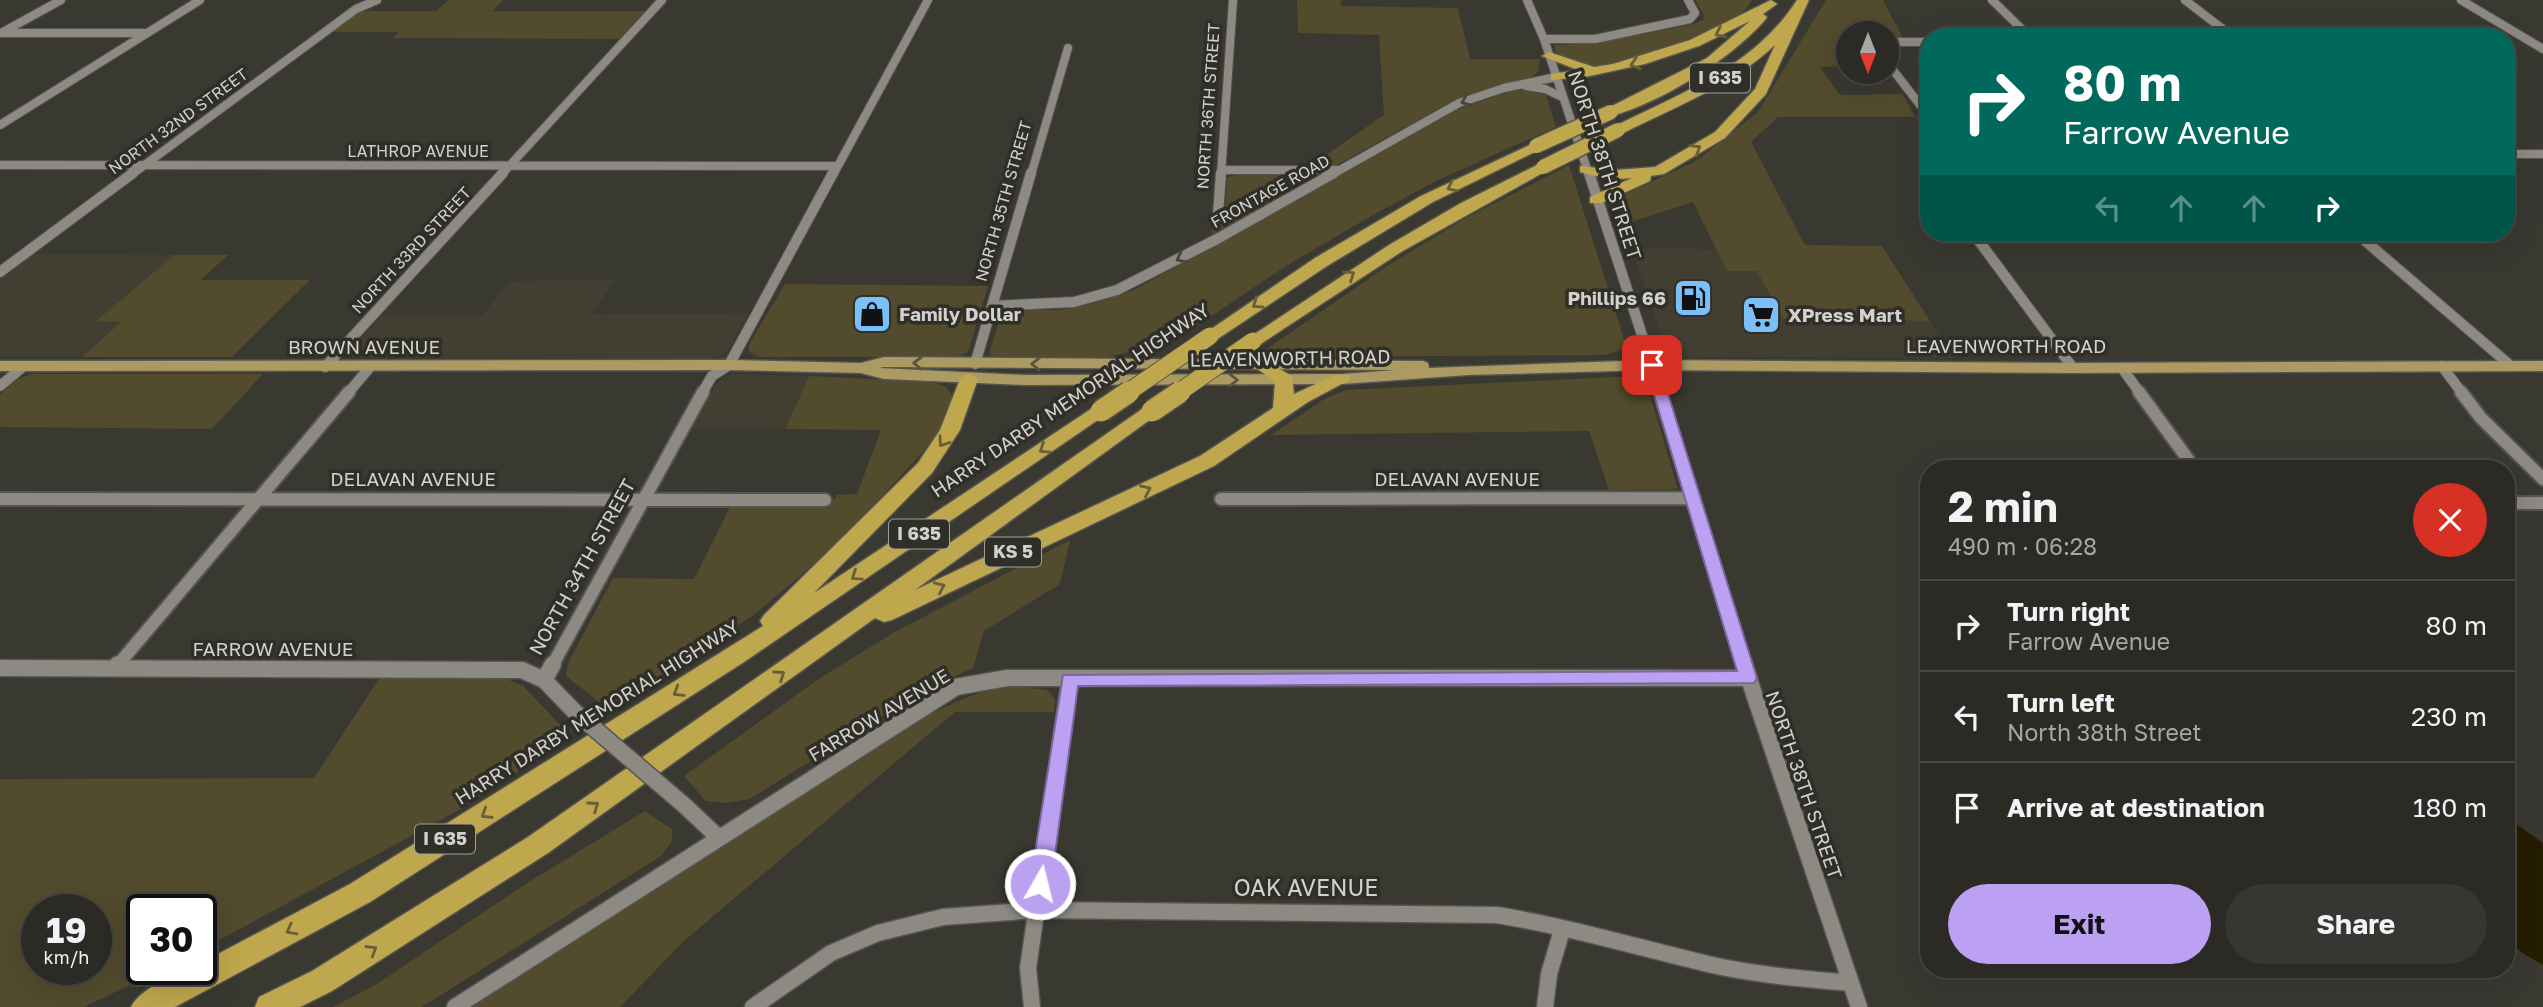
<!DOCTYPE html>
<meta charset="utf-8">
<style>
body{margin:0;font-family:"Golos Text",sans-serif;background:#373632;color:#f1f3f6;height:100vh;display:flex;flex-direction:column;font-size:26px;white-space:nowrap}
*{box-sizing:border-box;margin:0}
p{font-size:23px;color:#a6a7a7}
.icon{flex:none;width:38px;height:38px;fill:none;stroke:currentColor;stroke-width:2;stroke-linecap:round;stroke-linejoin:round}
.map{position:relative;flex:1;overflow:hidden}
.panel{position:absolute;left:1920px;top:460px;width:595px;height:518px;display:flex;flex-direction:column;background:#2b2a25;border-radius:28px;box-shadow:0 7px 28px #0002,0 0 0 2px #474642}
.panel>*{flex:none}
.hud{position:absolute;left:1920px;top:28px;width:595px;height:214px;border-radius:28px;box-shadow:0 7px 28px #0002,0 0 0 2px #474642;background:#00695c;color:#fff;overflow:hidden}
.needle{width:46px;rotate:180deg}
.controls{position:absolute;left:1836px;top:21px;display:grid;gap:14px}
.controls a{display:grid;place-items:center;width:63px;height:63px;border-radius:50%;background:#2b2a25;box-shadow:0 7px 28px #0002,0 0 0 2px #474642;font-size:35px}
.speed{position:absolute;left:21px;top:894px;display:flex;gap:14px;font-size:35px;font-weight:700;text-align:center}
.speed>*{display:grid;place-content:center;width:91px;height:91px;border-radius:50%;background:#2b2a25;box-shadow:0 7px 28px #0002,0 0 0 2px #474642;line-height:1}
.speed small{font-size:18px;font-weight:400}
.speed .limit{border:4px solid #111;border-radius:10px;background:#fff;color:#111}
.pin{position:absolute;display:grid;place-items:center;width:60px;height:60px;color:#fff;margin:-30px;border-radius:14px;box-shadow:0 4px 10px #0006}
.me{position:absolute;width:77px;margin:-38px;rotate:8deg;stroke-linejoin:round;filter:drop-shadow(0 0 5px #0008)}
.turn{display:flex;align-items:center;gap:24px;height:147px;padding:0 28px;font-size:32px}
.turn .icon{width:91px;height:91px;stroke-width:2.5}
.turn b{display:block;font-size:49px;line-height:60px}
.lanes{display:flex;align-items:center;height:66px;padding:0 28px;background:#0003;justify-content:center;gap:35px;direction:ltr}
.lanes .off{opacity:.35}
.round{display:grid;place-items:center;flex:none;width:74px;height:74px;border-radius:37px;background:#373632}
.head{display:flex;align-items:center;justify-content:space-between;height:119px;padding:0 28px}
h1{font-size:42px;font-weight:700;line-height:52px}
.primary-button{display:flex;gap:14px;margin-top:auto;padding:14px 28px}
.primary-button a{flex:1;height:80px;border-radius:42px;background:#bca0f2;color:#111;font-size:28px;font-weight:700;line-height:80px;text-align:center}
.primary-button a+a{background:#373632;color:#f1f3f6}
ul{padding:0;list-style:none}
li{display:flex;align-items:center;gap:21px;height:91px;padding:0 28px;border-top:2px solid #474642}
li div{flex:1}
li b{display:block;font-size:26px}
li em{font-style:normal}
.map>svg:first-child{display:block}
.built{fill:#423f32}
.green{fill:#524b2d;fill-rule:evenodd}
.water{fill:#251d00}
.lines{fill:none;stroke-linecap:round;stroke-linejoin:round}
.minor-far3-casing{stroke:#56544f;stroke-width:10}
.minor-far2-casing{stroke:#56544f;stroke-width:12}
.minor-far1-casing{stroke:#56544f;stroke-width:16}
.minor-casing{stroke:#56544f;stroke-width:19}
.major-casing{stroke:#56544f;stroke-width:3}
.highway-casing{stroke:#56544f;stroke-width:3}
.minor-far3{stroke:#8c8a82;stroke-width:8}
.minor-far2{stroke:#8c8a82;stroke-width:10}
.minor-far1{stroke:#8c8a82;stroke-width:12}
.minor{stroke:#8c8a82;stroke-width:16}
.major{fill:#ab9b62;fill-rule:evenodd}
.highway{fill:#bfa74d;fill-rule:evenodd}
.minor-bridge-casing{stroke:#56544f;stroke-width:19;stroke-linecap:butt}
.highway-bridge-far2-casing{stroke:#56544f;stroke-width:17;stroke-linecap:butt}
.highway-bridge-far1-casing{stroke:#56544f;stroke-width:19;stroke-linecap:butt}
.highway-bridge-casing{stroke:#56544f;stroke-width:24;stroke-linecap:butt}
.minor-bridge{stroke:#8c8a82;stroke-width:16}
.highway-bridge-far2{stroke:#bfa74d;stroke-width:14}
.highway-bridge-far1{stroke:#bfa74d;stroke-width:17}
.highway-bridge{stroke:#bfa74d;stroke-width:21}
.oneway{stroke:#695e36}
.oneway2{stroke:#46453e}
.oneway3{stroke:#5a543c}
.route{fill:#bca0f2;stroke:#7a689d;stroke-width:2}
.labels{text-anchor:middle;stroke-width:7;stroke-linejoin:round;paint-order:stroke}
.far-street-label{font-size:16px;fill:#d2d1cd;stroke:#2f2e27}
.shield{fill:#2f2e27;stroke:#a1a09b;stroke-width:2}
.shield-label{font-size:18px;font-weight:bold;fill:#d2d1cd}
.street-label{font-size:19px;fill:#d2d1cd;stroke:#2f2e27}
.poi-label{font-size:19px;font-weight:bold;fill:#d2d1cd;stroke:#2f2e27;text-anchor:start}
.near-street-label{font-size:23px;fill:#d2d1cd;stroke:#2f2e27}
</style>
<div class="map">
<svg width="2543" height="1007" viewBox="0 0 2543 1007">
<rect width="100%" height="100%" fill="#393831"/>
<path class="built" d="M1631,248L1717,249L1727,271H1757L1783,319L1930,321L1953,358L1682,357L1667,352Z
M33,254L174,255L97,320L122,321L82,357H0V278Z
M615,280L592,314L749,313L726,353L715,358H352L348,354L382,315H483L509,281Z
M737,374L809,376L785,429L692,428L715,385L726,376Z"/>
<path class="green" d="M449,0H503L492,11H645L619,39L392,38L399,32H332L361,11H436Z
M1297,0H1341V6L1458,8L1470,59H1540L1538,72L1528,80L1468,95L1447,104L1337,165L1310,166L1384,115L1379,35L1298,33Z
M1695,0H1752C1748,6 1744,12 1738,17C1712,36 1632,65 1600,66C1585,67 1566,60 1555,51V45L1597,43L1694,24L1703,20L1704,15Z
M1826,0H1883L1903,38H1887L1886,33H1848V66L1820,67L1840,95L1903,94L1915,117H1778L1751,142L1805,245L1882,246L1930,321L1783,319L1757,271H1727L1693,202L1622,225L1616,204L1621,196L1696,161L1758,112Z
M1517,89L1546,95L1556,127L1436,181L1366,219L1286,266L1174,341L1108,357L998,358L989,354L1001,315C1018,307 1041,311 1060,310C1085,307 1110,298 1134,290L1456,110Z
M1569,165L1626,345L1619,351L1604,355L1255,357L1390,264L1466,218Z
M1275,174L1293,180L1291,192L1212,235V218L1225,217L1227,178L1238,174Z
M174,255H228L201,280H310L232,357H82L121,322L96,321Z
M785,284L988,286L968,352L958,357H759L749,352V344Z
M33,374H263L212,429L0,427V394L18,379Z
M809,376L933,382L946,387L954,398L943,430L840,542L756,613L612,712L566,676L568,663L613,578L694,579L730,507L829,508L837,495L857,494L881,430L785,429Z
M1635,376L1646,381L1678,489L1609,490L1589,431L1271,435L1324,399L1346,390Z
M1070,540L1060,584L984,631L973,668L915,695L750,799L726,803L706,801L684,776L817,680L893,633Z
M380,677L507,679L523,686L571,736L459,810L201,950V910H142V970H162L84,1007H0V779L314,778ZM37,910H96V970H37Z
M1009,685L1047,690L1055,699L1054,712H955L685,940L620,1007H469L907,727C940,708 971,693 1009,685Z
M645,811L673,830L671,843L661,856L422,1007H333L377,984L524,885Z"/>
<path class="water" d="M2506,817L2543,843V965L2521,952L2506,938Z"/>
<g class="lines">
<g class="minor-far3-casing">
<path id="minor-far3" d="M1527,0L1544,39L1589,175
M1992,0L2030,37
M2185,0L2233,37
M2461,0L2543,49
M3,32L61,0
M0,33H147
M1544,39H1595L1690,19L1695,13L1688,0
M1886,42H1928
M1886,61L1924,110L1928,121
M1526,86L1545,89L1562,97
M0,125L200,0
M1928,144L1925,158L1928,172
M2506,154H2543
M0,165L836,166
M1222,170H1337
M131,175L356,9L377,0
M501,175L662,0
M833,175L928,0
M1031,175L1068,48
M1221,175L1233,0
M1331,175L1459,103L1504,88L1556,77"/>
</g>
<g class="minor-far2-casing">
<path id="minor-far2" d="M1589,173L1661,393
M1218,214L1221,173
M1973,233L2073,368
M2356,233L2511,366
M0,272L133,173
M993,306L1074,302L1117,290L1217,239L1334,173
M975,364L1031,173
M2442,366L2462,393
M325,367L503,173
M2122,368L2140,393
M0,386L24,366
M348,393L371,366
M702,393L712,376L729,365L833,173"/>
</g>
<g class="minor-far1-casing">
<path id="minor-far1" d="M1660,392L1744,666
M2139,392L2195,469
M2461,392L2481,418L2543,479
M0,499L825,500
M1221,499L1694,498
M2506,503H2543
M117,666L349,392
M552,666L703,392"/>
</g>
<g class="minor-casing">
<path id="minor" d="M1744,664L1859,1007
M116,667L118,664
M0,668L522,670L544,680L575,712
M544,680L553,664
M684,805L719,838
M455,1007L956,687L1007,678H1748
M753,1007L831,953L878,933L943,917L1037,910L1497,915C1570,927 1640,948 1712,965C1758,975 1804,979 1851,983
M1032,1007L1028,968L1070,680
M1545,1007L1549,974L1562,930"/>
</g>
<g class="major-casing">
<path id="major" d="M884,357L1423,361L1428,363L1429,368L1652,360L2073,363L2543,361V371L2073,373L1652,370L1468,375L1342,384L1025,385L884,379L861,373L729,370L0,371V361L729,360L861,363ZM884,367L1396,370L1342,374L1025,375L879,368Z"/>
</g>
<g class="highway-casing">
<path id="highway" d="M1771,0L1777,4L1763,14L1767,17L1765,20C1732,58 1661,103 1611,116L1606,115V109L1707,58L1750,21L1699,46L1645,64L1585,77L1551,80V74L1578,70L1542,56L1549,52L1594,67L1613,64L1690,40Z
M1797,0H1809L1766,94L1725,138L1664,174L1651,176L1650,181L1602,203H1590V197L1632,178C1614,180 1597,177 1580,172V166L1616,170L1655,167L1715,132L1755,89L1775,45C1733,85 1675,107 1623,133H1613V127C1681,93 1754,67 1797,0Z
M1536,142L1541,143V149L1433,202L1327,266L1216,340H1204L1201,336L1315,258L1421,196Z
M1543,162L1548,164V170L1401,252L1259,345L1253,346L1244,341L1389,245L1461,203Z
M1260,358L1292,376L1294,394L1335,375H1349L1351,379L1308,402L1214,466L892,620L884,622L875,618L548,853L332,991L300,1007H255L259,997L312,971L528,837L1145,407H1159L1162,411L915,590L1200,456L1273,408L1275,382L1251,364Z
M969,373L978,379L960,430L932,473L814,593L1094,407H1108L1111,411L744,662L370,902L175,1007H131C140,988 181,970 201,970V963L350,884L763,626L760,621L764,615L918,463L940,430L960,379Z"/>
</g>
<use href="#minor-far3" class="minor-far3"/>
<use href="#minor-far2" class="minor-far2"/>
<use href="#minor-far1" class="minor-far1"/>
<use href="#minor" class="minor"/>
<use href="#major" class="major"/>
<use href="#highway" class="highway"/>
<g class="minor-bridge-casing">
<path id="minor-bridge" d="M575,712L684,805"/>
</g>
<g class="highway-bridge-far2-casing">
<path id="highway-bridge-far2" d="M1536,146L1611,112
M1543,167L1618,130"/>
</g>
<g class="highway-bridge-far1-casing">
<path id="highway-bridge-far1" d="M1127,393L1210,336
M1178,393L1253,341"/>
</g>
<g class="highway-bridge-casing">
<path id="highway-bridge" d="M1101,411L1129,392
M1152,411L1180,392"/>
</g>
<use href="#minor-bridge" class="minor-bridge"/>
<use href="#highway-bridge-far2" class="highway-bridge-far2"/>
<use href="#highway-bridge-far1" class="highway-bridge-far1"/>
<use href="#highway-bridge" class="highway-bridge"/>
</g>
<defs><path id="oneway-chevron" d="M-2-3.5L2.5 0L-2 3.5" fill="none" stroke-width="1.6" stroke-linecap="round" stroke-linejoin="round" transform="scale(1.75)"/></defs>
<g class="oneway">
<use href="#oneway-chevron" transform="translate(1720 33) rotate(154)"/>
<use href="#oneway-chevron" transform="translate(1635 64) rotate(163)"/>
<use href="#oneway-chevron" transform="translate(1696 149) rotate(-31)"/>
<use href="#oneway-chevron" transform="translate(1452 187) rotate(154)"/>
<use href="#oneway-chevron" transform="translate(1350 275) rotate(-34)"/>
<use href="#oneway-chevron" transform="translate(1257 304) rotate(146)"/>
<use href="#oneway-chevron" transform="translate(943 442) rotate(124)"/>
<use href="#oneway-chevron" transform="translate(1044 449) rotate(146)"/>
<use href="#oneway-chevron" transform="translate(1146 490) rotate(-25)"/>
<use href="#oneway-chevron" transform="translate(856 576) rotate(146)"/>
<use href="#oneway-chevron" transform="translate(940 587) rotate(-25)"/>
<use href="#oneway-chevron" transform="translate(780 675) rotate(-35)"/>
<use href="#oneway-chevron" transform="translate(678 692) rotate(148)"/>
<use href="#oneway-chevron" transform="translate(594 806) rotate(-35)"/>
<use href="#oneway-chevron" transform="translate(486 814) rotate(148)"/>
<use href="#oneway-chevron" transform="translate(291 930) rotate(152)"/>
<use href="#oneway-chevron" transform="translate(372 950) rotate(-32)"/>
</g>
<g class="oneway2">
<use href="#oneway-chevron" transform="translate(1466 101) rotate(158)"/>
<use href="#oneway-chevron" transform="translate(1181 258) rotate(152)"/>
</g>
<g class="oneway3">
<use href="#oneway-chevron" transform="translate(918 363) rotate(-178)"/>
<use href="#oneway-chevron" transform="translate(1036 364) rotate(180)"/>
<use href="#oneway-chevron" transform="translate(1233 380)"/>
</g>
<path class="route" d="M1652,360L1659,365L1757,678L1754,683L1078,686L1051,884L1048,891L1040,893L1033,891L1030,884L1063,675L1737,671L1645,365Z"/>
<defs>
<g id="fuel-square" transform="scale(2.0125)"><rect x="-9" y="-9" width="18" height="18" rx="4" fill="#7abff8" stroke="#2f2e27"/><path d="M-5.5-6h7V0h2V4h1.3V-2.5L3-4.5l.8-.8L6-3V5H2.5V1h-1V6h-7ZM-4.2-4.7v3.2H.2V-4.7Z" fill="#111"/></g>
<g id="shop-square" transform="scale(2.0125)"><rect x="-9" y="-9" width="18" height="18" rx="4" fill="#7abff8" stroke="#2f2e27"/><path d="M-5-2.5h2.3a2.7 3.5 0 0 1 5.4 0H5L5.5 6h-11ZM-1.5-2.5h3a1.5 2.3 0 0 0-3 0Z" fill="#111"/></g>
<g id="supermarket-square" transform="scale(2.0125)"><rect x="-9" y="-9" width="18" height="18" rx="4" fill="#7abff8" stroke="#2f2e27"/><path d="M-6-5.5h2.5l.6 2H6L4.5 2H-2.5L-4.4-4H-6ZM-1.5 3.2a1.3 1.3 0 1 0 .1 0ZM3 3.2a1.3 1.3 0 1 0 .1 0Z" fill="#111"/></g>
</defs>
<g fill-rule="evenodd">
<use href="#fuel-square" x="1693" y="298"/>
<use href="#shop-square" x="872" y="314"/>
<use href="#supermarket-square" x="1761" y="315"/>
</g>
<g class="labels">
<g class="far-street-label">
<text transform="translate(1208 106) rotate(-86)" y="6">NORTH 36TH STREET</text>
<text transform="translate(178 121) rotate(-36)" y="6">NORTH 32ND STREET</text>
<text x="418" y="157">LATHROP AVENUE</text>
<text transform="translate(1270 191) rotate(-29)" y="6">FRONTAGE ROAD</text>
<text transform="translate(1003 201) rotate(-74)" y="6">NORTH 35TH STREET</text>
<text transform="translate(411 250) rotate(-47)" y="6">NORTH 33RD STREET</text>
</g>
<g class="shield">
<rect x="1690" y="63.5" width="60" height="29" rx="5"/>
<rect x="889" y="519.5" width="60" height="29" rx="5"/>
<rect x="985" y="537.5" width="56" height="29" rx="5"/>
<rect x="415" y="824.5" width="60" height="29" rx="5"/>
</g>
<g class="shield-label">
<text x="1720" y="84">I 635</text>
<text x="919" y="540">I 635</text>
<text x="1013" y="558">KS 5</text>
<text x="445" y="845">I 635</text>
</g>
<g class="street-label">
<text transform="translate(1605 165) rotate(72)" y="7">NORTH 38TH STREET</text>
<text x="2006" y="353">LEAVENWORTH ROAD</text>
<text x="364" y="354">BROWN AVENUE</text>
<text transform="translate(1290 358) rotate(-1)" y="7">LEAVENWORTH ROAD</text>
<text transform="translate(1070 400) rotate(-34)" y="7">HARRY DARBY MEMORIAL HIGHWAY</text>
<text x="413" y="486">DELAVAN AVENUE</text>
<text x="1457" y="486">DELAVAN AVENUE</text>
<text transform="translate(582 567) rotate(-61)" y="7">NORTH 34TH STREET</text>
<text x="273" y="656">FARROW AVENUE</text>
<text transform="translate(597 712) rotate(-32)" y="7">HARRY DARBY MEMORIAL HIGHWAY</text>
<text transform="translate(879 715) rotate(-31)" y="7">FARROW AVENUE</text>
<text transform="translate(1804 785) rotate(71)" y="7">NORTH 38TH STREET</text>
</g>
<g class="poi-label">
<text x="1666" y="305" text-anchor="end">Phillips 66</text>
<text x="899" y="321">Family Dollar</text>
<text x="1788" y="322">XPress Mart</text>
</g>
<g class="near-street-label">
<text x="1306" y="896">OAK AVENUE</text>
</g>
</g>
</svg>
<div class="controls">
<a><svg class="needle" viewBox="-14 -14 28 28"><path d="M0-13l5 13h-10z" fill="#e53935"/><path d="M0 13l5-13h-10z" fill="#a6a7a7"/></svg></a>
</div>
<div class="speed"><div>19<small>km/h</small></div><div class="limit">30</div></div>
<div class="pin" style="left:1652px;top:365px;background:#d93025"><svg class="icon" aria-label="arrive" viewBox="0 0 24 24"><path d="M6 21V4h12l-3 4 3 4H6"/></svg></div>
<svg class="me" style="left:1040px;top:884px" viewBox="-20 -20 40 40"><circle r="17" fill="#bca0f2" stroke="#fff" stroke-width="3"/><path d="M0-11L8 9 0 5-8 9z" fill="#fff"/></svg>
<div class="hud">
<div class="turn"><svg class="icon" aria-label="right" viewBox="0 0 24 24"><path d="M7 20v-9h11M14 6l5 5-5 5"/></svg><div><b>80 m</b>Farrow Avenue</div></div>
<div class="lanes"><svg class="icon off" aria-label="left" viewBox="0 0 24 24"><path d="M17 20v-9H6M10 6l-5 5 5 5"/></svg><svg class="icon off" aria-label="ahead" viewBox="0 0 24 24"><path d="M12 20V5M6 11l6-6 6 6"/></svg><svg class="icon off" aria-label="ahead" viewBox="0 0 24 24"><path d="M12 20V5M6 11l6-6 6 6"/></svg><svg class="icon" aria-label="right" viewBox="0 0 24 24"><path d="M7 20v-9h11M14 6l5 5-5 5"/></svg></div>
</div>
<section class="panel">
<div class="head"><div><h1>2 min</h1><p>490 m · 06:28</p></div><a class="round" style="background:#d93025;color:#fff"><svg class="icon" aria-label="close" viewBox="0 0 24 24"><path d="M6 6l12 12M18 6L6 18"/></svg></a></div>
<ul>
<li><svg class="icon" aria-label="right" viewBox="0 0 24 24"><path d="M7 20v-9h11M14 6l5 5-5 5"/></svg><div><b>Turn right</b><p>Farrow Avenue</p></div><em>80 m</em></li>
<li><svg class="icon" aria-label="left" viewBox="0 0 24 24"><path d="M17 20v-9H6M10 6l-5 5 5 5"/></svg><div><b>Turn left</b><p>North 38th Street</p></div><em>230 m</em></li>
<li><svg class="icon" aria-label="arrive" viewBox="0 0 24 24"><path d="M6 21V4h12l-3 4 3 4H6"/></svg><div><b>Arrive at destination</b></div><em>180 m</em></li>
</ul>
<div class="primary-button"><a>Exit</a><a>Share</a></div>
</section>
</div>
